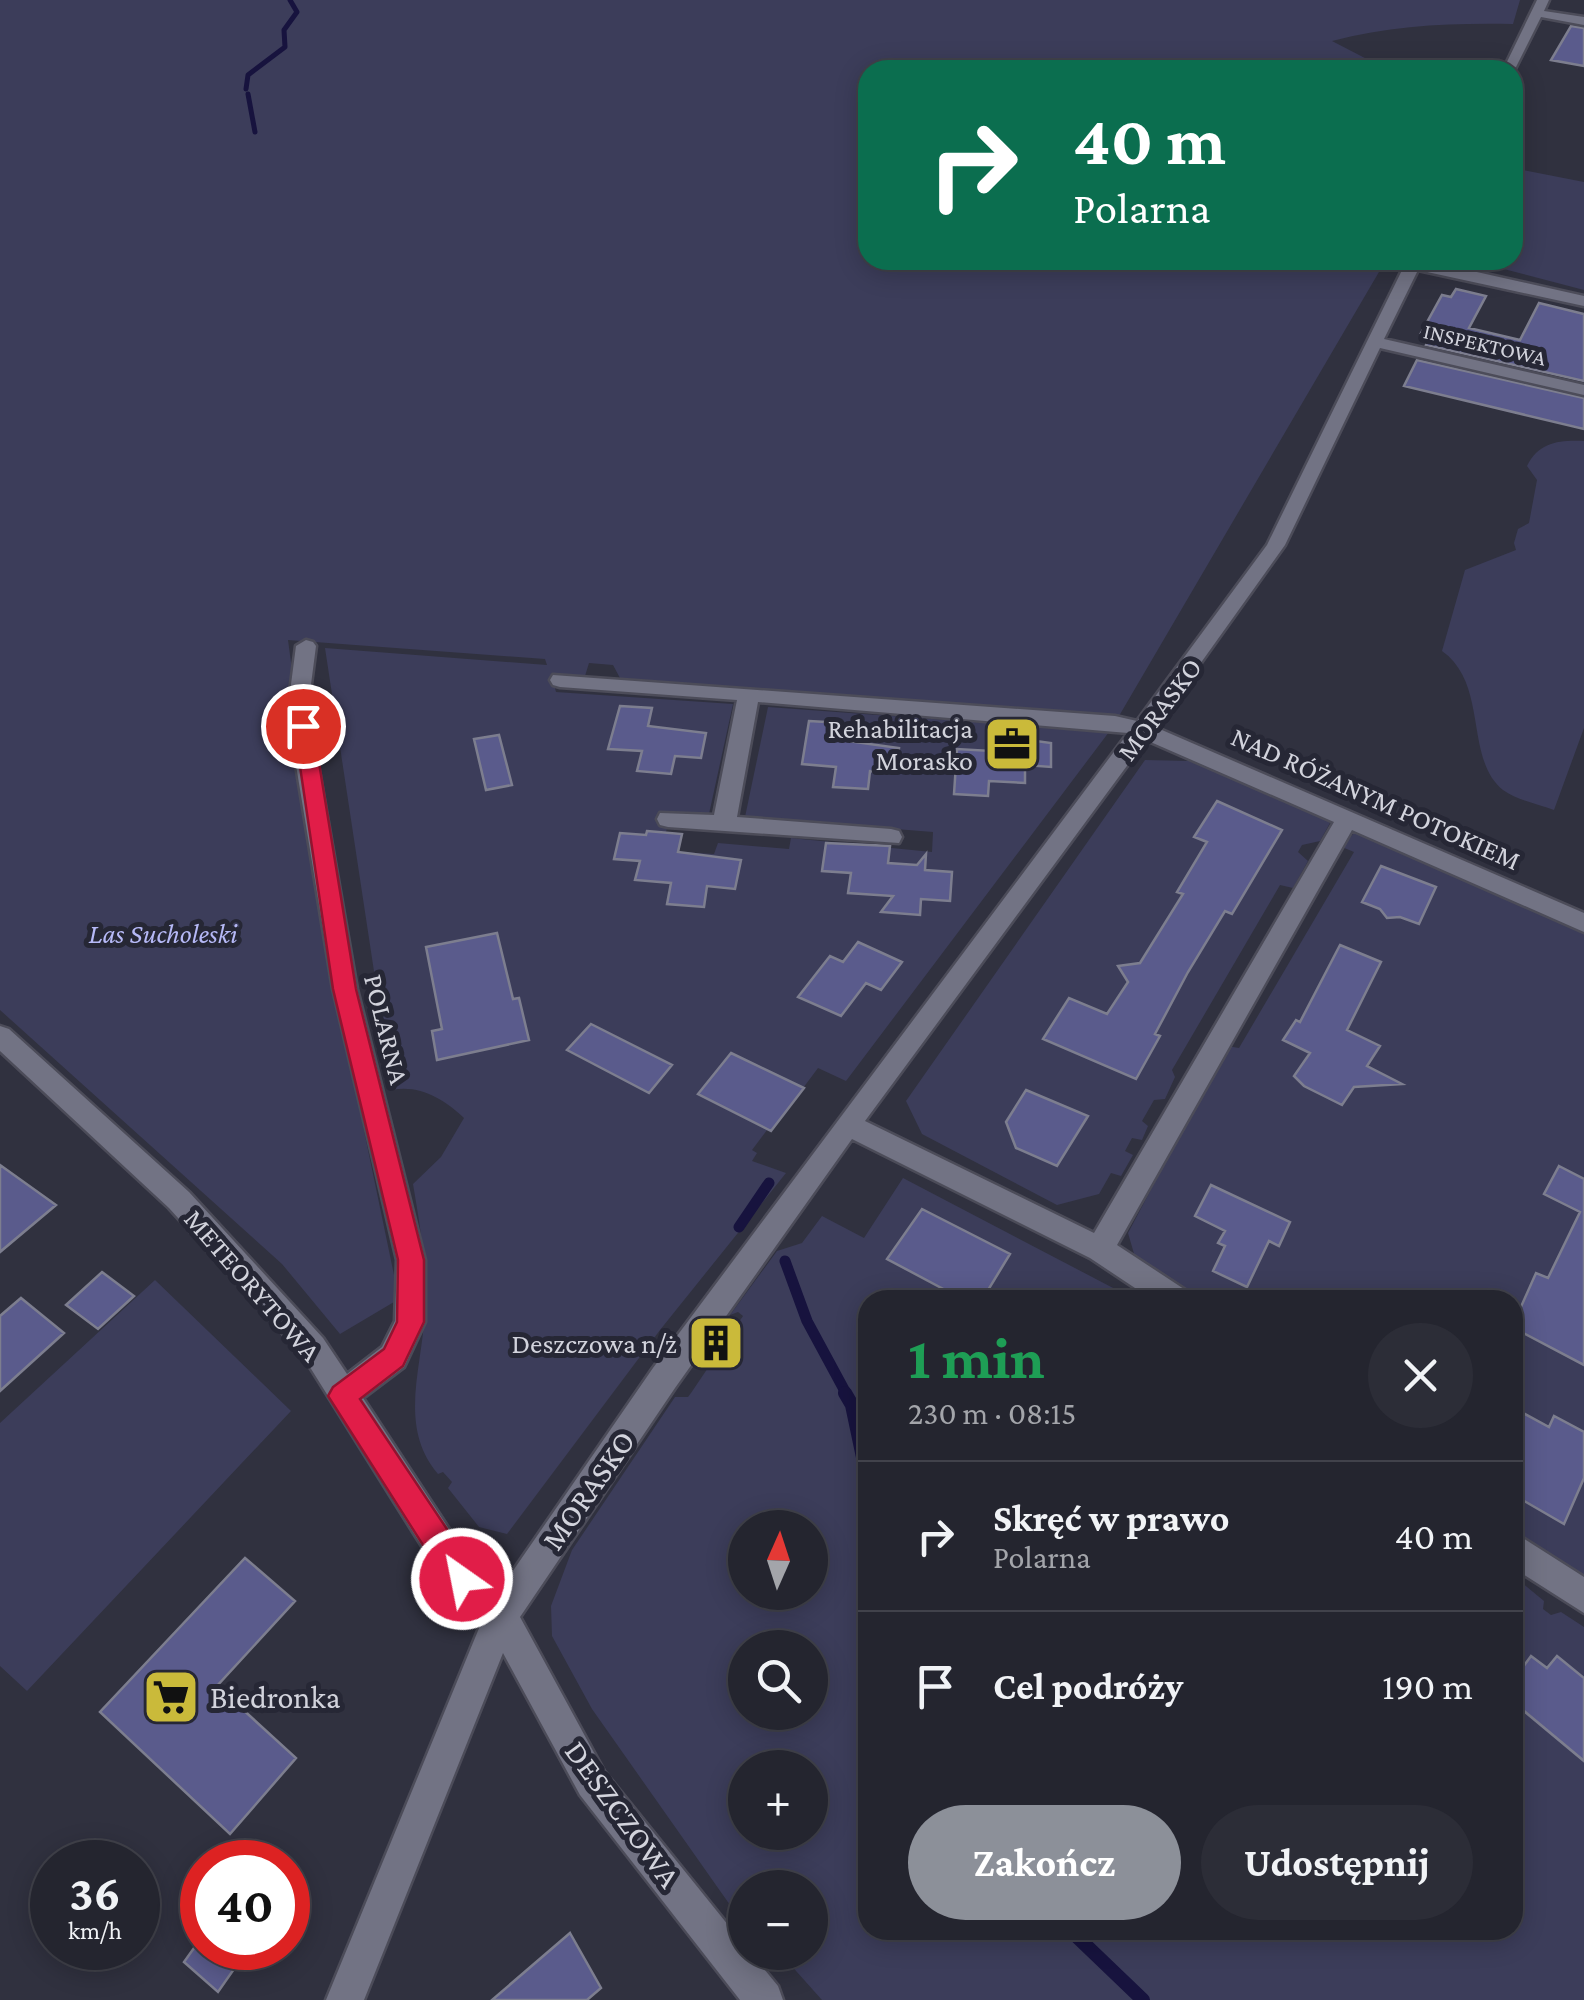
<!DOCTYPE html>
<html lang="pl">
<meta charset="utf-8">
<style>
body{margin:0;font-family:"Crimson Pro",serif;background:#2c2d37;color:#f1f3f6;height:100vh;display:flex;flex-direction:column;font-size:38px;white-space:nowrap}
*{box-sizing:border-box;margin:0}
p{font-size:32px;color:#a3a5aa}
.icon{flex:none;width:55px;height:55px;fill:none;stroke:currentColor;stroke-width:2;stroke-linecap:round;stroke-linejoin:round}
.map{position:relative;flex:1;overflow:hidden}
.side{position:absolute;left:858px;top:1290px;width:665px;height:650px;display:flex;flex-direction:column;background:#24252f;border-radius:30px;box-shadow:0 5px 25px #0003,0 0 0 2px #41424b}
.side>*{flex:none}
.hud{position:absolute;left:858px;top:60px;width:665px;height:210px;border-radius:30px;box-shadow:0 5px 25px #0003,0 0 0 2px #41424b;background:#0b6e4f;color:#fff;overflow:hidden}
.needle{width:65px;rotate:3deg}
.controls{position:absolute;left:728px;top:1510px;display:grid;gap:20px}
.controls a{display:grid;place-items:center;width:100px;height:100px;border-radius:50%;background:#24252f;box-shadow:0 5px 25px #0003,0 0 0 2px #41424b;font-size:50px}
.speed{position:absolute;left:30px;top:1840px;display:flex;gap:20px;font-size:50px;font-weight:700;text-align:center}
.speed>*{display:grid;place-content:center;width:130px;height:130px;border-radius:50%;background:#24252f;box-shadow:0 5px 25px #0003,0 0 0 2px #41424b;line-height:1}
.speed small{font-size:25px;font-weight:400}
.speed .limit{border:15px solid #d22;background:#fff;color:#111}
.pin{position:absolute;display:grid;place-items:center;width:85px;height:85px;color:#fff;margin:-42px;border:5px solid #fff;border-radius:50%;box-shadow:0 2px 10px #0007}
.me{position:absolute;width:110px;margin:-55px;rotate:327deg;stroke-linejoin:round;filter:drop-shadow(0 0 8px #0008)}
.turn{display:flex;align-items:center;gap:35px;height:210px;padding:0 50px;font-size:45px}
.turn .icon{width:130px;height:130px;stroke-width:2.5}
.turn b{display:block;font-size:70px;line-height:85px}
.round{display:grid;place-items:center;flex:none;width:105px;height:105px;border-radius:52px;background:#2c2d37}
.overview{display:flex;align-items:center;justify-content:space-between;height:170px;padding:0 50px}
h1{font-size:60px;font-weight:700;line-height:75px;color:#1e9e55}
.button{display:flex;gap:20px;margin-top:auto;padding:20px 50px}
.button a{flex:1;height:115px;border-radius:60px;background:#8c9099;color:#fff;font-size:40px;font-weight:700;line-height:115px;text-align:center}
.button a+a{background:#2c2d37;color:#f1f3f6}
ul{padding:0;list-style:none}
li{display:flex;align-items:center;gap:30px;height:150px;padding:0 50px;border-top:2px solid #41424b}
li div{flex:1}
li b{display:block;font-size:38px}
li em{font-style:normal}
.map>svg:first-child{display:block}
.green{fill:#3c3d5a;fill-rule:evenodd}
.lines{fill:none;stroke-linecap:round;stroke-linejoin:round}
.stream-far2{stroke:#17133e;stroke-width:5}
.stream-far1{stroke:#17133e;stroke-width:11}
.stream{stroke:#17133e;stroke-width:14}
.building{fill:#5a5b8c;stroke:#7d7e8f;stroke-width:2.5}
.minor-casing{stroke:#4c4c59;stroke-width:5}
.minor{fill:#727384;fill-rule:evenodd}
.route{fill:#e11d48;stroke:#92132f;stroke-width:2.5}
.labels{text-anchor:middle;stroke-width:10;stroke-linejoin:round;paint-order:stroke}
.far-street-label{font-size:22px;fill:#d2d3dc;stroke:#262735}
.street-label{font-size:28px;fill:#d2d3dc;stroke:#262735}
.poi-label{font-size:28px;fill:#d2d3dc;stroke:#262735;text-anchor:end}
.park-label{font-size:28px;font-style:italic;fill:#b6b9f6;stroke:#262735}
.near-street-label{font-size:32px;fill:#d2d3dc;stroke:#262735}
.near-poi-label{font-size:32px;fill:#d2d3dc;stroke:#262735;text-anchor:start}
</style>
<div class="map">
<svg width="1584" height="2000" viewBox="0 0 1584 2000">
<rect width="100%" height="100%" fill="#30313f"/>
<path class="green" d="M0,0H1520L1513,24C1450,23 1393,25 1332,41L1388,70H868V260H1386L1119,716L620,678L613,665L589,663L585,676L551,673L556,692L733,704L709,814L671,812L666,832L682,834L679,852L714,854L718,843L789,849L791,838L932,852L933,832L745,817L768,707L1109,732L846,1081L818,1068L771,1131L767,1130L752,1150L757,1153L752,1161L786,1173L660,1330L507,1534L479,1527L448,1488L452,1482L443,1472L438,1474C397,1426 423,1367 425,1309C427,1267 420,1225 413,1184L441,1157L464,1118C445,1099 418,1084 392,1090L325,648L547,665L545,659L288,640L335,991L399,1299L340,1334L282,1264L0,1010Z
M1513,168L1584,182V290L1469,260H1512Z
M1584,441V728L1554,810C1538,804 1517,800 1503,790C1464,759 1489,684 1442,651L1465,570L1516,550L1514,543L1518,529L1529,523L1537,480L1527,466C1539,442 1559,440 1584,441Z
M1145,760L1189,761L1327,818L1330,823L1320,841L1302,845L1298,852L1308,861L1293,888L1280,885L1172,1070L1175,1077L1165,1099L1154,1100L1142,1121L1148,1126L1142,1140L1132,1138L1125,1151L1133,1155L1121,1176L1111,1173L1099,1194L1057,1205L922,1134L906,1101Z
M1354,833H1364L1584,932V1582L1513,1531L1512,1300H1195L1135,1257L1128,1233L1227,1046L1239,1048L1354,852L1342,847Z
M903,1178L1136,1300H868V1930H1512V1579L1516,1578L1544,1601L1543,1609L1551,1615L1561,1612L1584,1627V2000H822L780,1953L810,1952V1888H745V1919L730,1905L592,1709L552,1636L551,1606L572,1550L675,1397H688L691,1393L743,1316L738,1312L730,1315L777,1251L802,1243L822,1216L864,1238ZM745,1528H810V1592H745ZM745,1648H810V1712H745ZM745,1768H810V1832H745Z
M155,1280L291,1411L27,1691L0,1666V1423Z"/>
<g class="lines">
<path class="stream-far2" d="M246,89L248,75L285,47L284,30L297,12L290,0
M248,94L255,132"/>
<path class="stream-far1" d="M739,1227L769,1183
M785,1261L807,1321L847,1395"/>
<path class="stream" d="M845,1393L852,1405L868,1481
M1070,1930L1143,2000"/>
</g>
<path class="building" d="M1571,26L1584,28V66L1551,60Z
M1456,289L1486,296L1469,328L1520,340L1539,303L1584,314V381L1426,345L1431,335L1421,333L1442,295L1451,297Z
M1417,360L1584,398V429L1404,386Z
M620,706L652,708L648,726L706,733L701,758L675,756L671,774L637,771L642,751L608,749Z
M809,721L842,723L840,740L899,748L896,773L870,771L868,789L833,787L836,767L802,764Z
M499,735L512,785L486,790L474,739Z
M991,735L1051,743V767L1025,765V783L989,781L988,796L954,794L957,749L991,751Z
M1217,801L1282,830L1232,914L1225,911L1188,972L1155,1034L1160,1036L1136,1079L1043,1039L1069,998L1107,1014L1128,982L1118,966L1140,963L1183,894L1177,892L1207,842L1194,837Z
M647,831L682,834L678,852L741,860L735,889L707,886L704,907L667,904L671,883L635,880L640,861L614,859L620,833L646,835Z
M826,843L890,846L888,863L917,865L926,854L925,870L952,872L950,901L921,899L920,915L881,912L893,896L848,893L851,873L822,871Z
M1381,866L1436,887L1419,924L1400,917L1387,918L1380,909L1362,902Z
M497,933L513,999L519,998L529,1040L437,1060L432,1031L442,1029L426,947Z
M858,942L902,962L881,990L866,983L841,1016L798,997L830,956L843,962Z
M1340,945L1381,962L1347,1030L1380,1046L1367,1066L1402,1084L1354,1087L1342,1105L1304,1086L1294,1076L1310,1053L1283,1040L1296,1020L1300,1022Z
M591,1024L672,1065L649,1093L567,1050Z
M731,1053L804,1088L771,1131L698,1094Z
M1026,1090L1088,1116L1057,1166L1016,1148L1006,1122Z
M0,1165L56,1205L0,1252Z
M1559,1166L1584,1179V1365L1512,1327L1536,1273L1548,1278L1580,1212L1544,1194Z
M1211,1185L1290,1222L1279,1246L1269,1241L1247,1287L1213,1271L1225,1246L1218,1243L1225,1231L1195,1216Z
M922,1209L1010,1254L982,1300H964L887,1259Z
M102,1272L134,1296L98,1329L66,1305Z
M21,1298L64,1333L0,1391V1316Z
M1512,1407L1549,1427L1554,1416L1584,1432V1478L1564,1524L1512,1494Z
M245,1558L295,1601L217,1686L296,1758L230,1834L100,1712Z
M1531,1656L1547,1668L1557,1656L1584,1678V1761L1512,1701V1682Z
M570,1933L601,1988L587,2000H492Z
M194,1948H227L241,1959L218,1992L184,1962Z"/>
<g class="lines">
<g class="minor-casing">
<path id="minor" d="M1537,0H1549L1544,11L1584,17V25L1541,17L1513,73L1503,70Z
M1407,260H1423L1584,296V306L1418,270L1384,339L1584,385V395L1380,348L1285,545L1155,727L1584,913V932L1352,830L1117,1245L1187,1291L1191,1300H1153L1090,1258L852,1139L675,1388L520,1617L604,1771L745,1946V1952H750L778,1986L783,2000H740L580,1795L503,1653L364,2000H326L482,1621L450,1591L303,1356L169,1208L0,1051V1026L9,1029L189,1192L323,1338L347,1374L382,1347L395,1321L397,1260L333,989L295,759L290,692L296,646L306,640L313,642L316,646L310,692L317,759L357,989L425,1260V1322L404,1367L363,1398L474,1567L499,1591L653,1368L1128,733L758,702L737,817L891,829L899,831L902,837L899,843L668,827L660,825L657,819L660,813L714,815L737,700L560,687L553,685L550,680L553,675L1115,716L1137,721L1267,545ZM1146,740L1334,822L1094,1233L865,1121Z
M1512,1531L1584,1577V1613L1512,1567Z"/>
</g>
<use href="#minor" class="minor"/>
</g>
<path class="route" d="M303,719L313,726L356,989L424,1260V1322L403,1366L360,1399L473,1568L477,1579L473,1589L462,1594L451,1589L328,1396L333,1387L384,1349L397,1322L398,1260L333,989L294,726Z"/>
<defs>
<g id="office-square" transform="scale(2.875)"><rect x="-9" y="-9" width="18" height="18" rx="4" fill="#caba3a" stroke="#262735"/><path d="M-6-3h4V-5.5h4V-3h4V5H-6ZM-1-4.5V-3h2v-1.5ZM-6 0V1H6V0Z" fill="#111"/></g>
<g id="building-square" transform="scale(2.875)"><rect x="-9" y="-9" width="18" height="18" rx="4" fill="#caba3a" stroke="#262735"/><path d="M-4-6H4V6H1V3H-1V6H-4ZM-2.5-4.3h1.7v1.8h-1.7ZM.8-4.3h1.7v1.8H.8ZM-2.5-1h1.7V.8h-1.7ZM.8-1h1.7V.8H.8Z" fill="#111"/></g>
<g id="supermarket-square" transform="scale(2.875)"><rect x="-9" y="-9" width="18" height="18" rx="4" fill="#caba3a" stroke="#262735"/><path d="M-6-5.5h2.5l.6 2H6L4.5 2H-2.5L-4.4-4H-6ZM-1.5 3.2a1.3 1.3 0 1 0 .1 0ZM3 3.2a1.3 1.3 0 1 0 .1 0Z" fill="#111"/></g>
</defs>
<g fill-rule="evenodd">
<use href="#office-square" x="1012" y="744"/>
<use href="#building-square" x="716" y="1343"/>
<use href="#supermarket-square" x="171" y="1697"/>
</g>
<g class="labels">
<g class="far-street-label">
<text transform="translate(1485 344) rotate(13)" y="8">INSPEKTOWA</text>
</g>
<g class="street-label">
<text transform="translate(1159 709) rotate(-53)" y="10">MORASKO</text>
<text transform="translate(1376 798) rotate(24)" y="10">NAD RÓŻANYM POTOKIEM</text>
<text transform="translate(387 1029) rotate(76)" y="10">POLARNA</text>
<text transform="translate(253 1285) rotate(49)" y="10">METEORYTOWA</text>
</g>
<g class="poi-label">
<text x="973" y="738">Rehabilitacja<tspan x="973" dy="32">Morasko</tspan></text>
<text x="677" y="1353">Deszczowa n/ż</text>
</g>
<g class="park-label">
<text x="163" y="943">Las Sucholeski</text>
</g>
<g class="near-street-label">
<text transform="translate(588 1490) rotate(-55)" y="11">MORASKO</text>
<text transform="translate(623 1814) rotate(54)" y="11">DESZCZOWA</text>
</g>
<g class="near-poi-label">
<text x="210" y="1708">Biedronka</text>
</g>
</g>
</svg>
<div class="controls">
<a><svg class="needle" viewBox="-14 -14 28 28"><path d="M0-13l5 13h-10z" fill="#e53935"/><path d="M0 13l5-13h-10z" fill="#a3a5aa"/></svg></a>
<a><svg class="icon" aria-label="search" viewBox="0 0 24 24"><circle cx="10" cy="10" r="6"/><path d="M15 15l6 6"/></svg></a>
<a>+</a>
<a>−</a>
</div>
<div class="speed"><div>36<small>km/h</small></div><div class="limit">40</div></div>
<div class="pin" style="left:303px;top:726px;background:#d93025"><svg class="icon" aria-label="arrive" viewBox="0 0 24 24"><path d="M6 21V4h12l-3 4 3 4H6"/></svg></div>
<svg class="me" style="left:462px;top:1579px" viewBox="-20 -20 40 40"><circle r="17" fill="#e11d48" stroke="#fff" stroke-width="3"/><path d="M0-11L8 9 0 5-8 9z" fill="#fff"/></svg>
<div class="hud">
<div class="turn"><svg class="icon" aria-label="right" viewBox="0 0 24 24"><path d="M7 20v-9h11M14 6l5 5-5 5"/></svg><div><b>40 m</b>Polarna</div></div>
</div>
<section class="side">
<div class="overview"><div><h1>1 min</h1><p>230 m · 08:15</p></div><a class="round"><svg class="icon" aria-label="close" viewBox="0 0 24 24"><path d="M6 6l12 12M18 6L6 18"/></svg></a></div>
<ul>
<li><svg class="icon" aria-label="right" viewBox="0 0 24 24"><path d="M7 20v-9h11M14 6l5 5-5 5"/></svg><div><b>Skręć w prawo</b><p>Polarna</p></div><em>40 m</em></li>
<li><svg class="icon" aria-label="arrive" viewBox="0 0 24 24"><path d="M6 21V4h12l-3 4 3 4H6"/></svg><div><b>Cel podróży</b></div><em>190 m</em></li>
</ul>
<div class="button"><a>Zakończ</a><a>Udostępnij</a></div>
</section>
</div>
